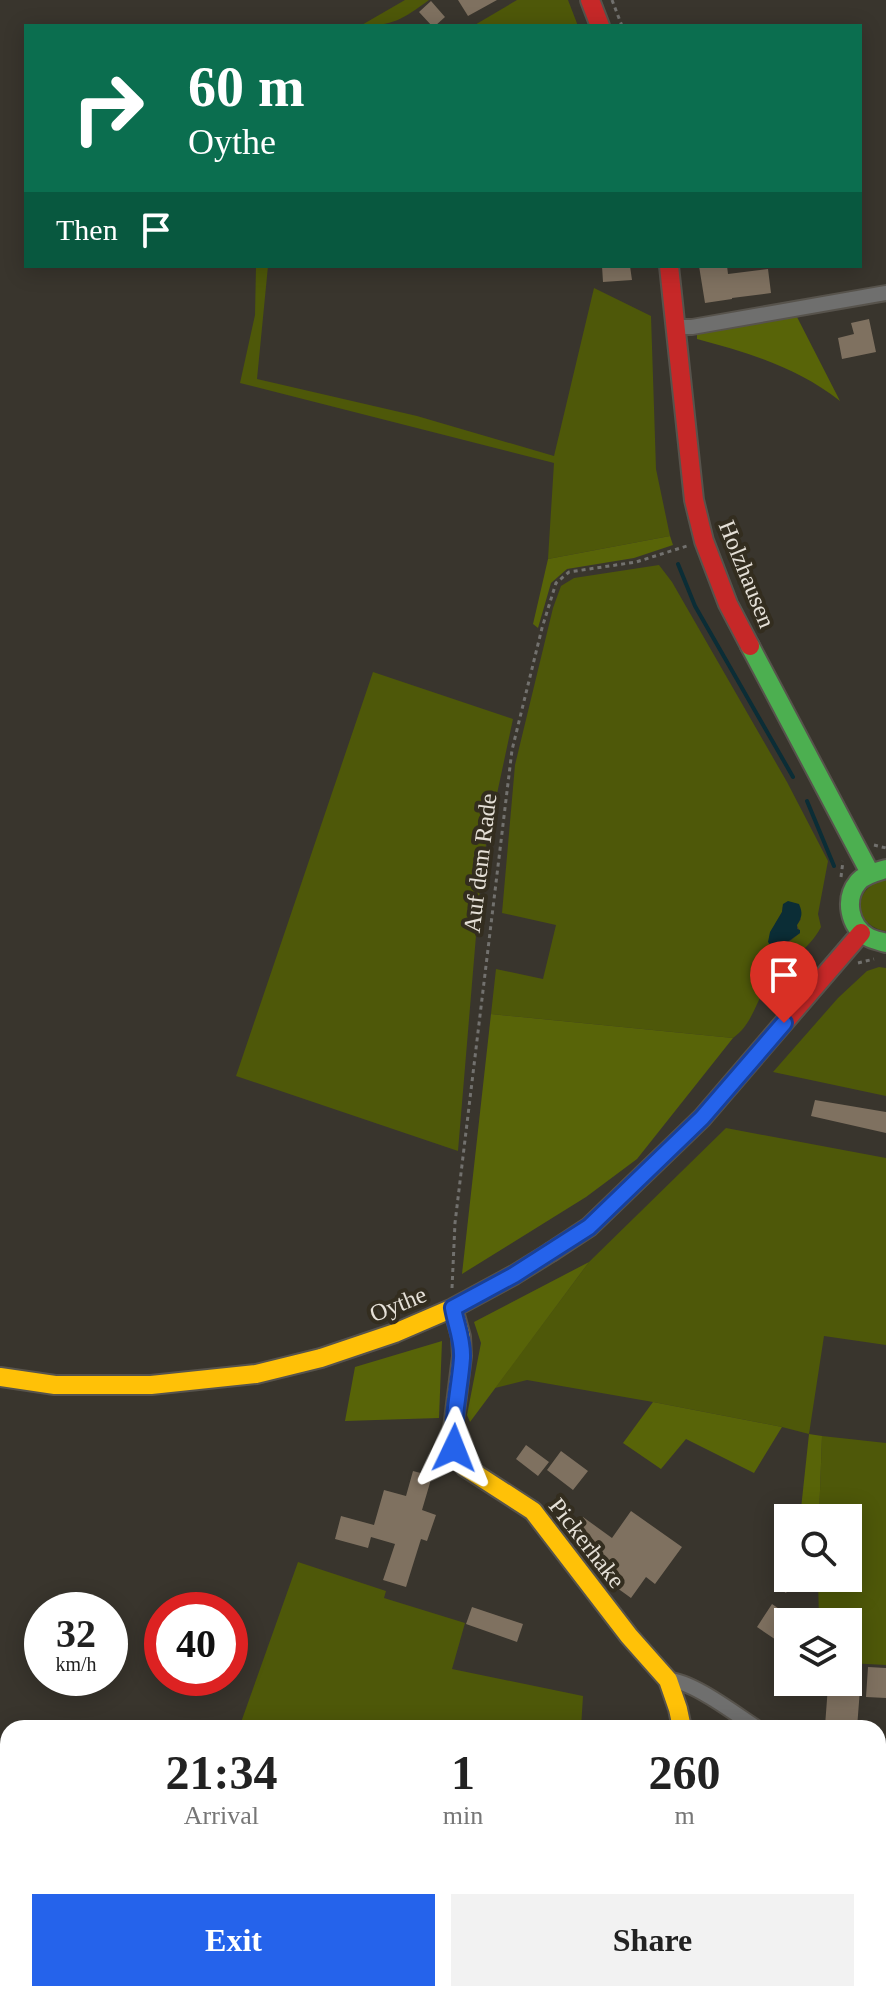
<!DOCTYPE html>
<style>
body{margin:0;font-family:"Times New Roman",serif;background:#f2f2f2;color:#222;height:100vh;display:flex;flex-direction:column;font-size:30px;white-space:nowrap}
*{box-sizing:border-box;margin:0}
p{font-size:26px;color:#767676}
.icon{flex:none;width:44px;height:44px;fill:none;stroke:currentColor;stroke-width:2;stroke-linecap:round;stroke-linejoin:round}
.map{position:relative;flex:1;overflow:hidden}
.side{position:absolute;left:0px;top:1720px;width:886px;height:282px;display:flex;flex-direction:column;background:#fff;border-radius:24px 24px 0 0;box-shadow:0 4px 20px #0003}
.side>*{flex:none}
.top-card{position:absolute;left:24px;top:24px;width:838px;height:244px;border-radius:0px;box-shadow:0 4px 20px #0003;background:#0b6e4f;color:#fff;overflow:hidden}
.buttons{position:absolute;left:774px;top:1504px;display:grid;gap:16px}
.buttons a{display:grid;place-items:center;width:88px;height:88px;border-radius:0px;background:#fff;box-shadow:0 4px 20px #0003;font-size:40px}
.speed{position:absolute;left:24px;top:1592px;display:flex;gap:16px;font-size:40px;font-weight:700;text-align:center}
.speed>*{display:grid;place-content:center;width:104px;height:104px;border-radius:50%;background:#fff;box-shadow:0 4px 20px #0003;line-height:1}
.speed small{font-size:20px;font-weight:400}
.speed .limit{border:12px solid #d22;background:#fff;color:#111}
.pin{position:absolute;display:grid;place-items:center;width:68px;height:68px;color:#fff;margin:-82px -34px;border-radius:50% 50% 50% 0;rotate:-45deg;box-shadow:0 0 8px #0007}
.pin .icon{rotate:45deg}
.me{position:absolute;width:88px;margin:-44px;rotate:2deg;stroke-linejoin:round;filter:drop-shadow(0 0 6px #0008)}
.turn{display:flex;align-items:center;gap:28px;height:168px;padding:0 32px;font-size:36px}
.turn .icon{width:104px;height:104px;stroke-width:2.5}
.turn b{display:block;font-size:56px;line-height:68px}
.then{display:flex;align-items:center;height:76px;padding:0 32px;background:#0003;gap:16px;font-size:30px}
.eta{display:flex;justify-content:space-evenly;align-items:center;height:136px;text-align:center}
.eta b{font-size:48px;font-weight:700;line-height:56px}
.button{display:flex;gap:16px;margin-top:auto;padding:16px 32px}
.button a{flex:1;height:92px;border-radius:0px;background:#2563eb;color:#fff;font-size:32px;font-weight:700;line-height:92px;text-align:center}
.button a+a{background:#f2f2f2;color:#222}
.map>svg:first-child{display:block}
.green{fill:#4e5809;fill-rule:evenodd}
.forest{fill:#586408}
.water{fill:#0b2d36}
.lines{fill:none;stroke-linecap:round;stroke-linejoin:round}
.stream{stroke:#0b2d36;stroke-width:4}
.building{fill:#7f7160}
.street-casing{stroke:#57534c;stroke-width:18}
.fast-casing{stroke:#57534c;stroke-width:22}
.slow-casing{stroke:#57534c;stroke-width:22}
.jam-casing{stroke:#57534c;stroke-width:22}
.path{stroke:#72716e;stroke-width:3;stroke-dasharray:4 4;stroke-linecap:butt}
.street{stroke:#6f6f6e;stroke-width:14}
.fast{stroke:#4caf50;stroke-width:18}
.slow{stroke:#ffc107;stroke-width:18}
.jam{stroke:#c62828;stroke-width:18}
.route-casing{stroke:#184099;stroke-width:20}
.route{stroke:#2563eb;stroke-width:14}
.labels{text-anchor:middle;stroke-width:8;stroke-linejoin:round;paint-order:stroke}
.street-label{font-size:24px;fill:#e5e0d7;stroke:#332d1f}
</style>
<div class="map">
<svg width="886" height="2001" viewBox="0 0 886 2001">
<rect width="100%" height="100%" fill="#39352d"/>
<path class="green" d="M405,0H429C403,19 393,26 360,26Z
M517,0H568L578,26H473Z
M256,266H268L257,379L417,416L554,456L594,288L651,316L656,469L670,536L548,559L554,463L240,383L255,315Z
M659,565L672,582L787,782L828,861L818,914L821,927C810,949 786,962 770,982C755,1000 754,1023 733,1038L491,1014L496,969L543,979L556,925L502,913L515,765L553,608L561,586L574,578ZM783,905L801,919L797,925L800,933L785,945L775,924L782,912Z
M373,672L513,719L482,864L458,1151L236,1076Z
M886,880V931C852,926 852,885 886,880Z
M879,967L886,968V1096L773,1072L838,998L867,971Z
M726,1128L886,1158V1345L824,1336L809,1434L782,1427L653,1402L527,1380L495,1388L589,1262Z
M822,1436L886,1443V1665L848,1663V1622H819L818,1578H848V1518H819Z
M298,1562L386,1591L384,1598L465,1623L452,1669L583,1696L581,1728H239Z
M762,1994H863L862,2001H764Z"/>
<path class="forest" d="M797,317L840,401C797,367 749,353 697,339V334Z
M670,536L673,545L634,558L567,569L551,583L538,628L533,624L548,559Z
M491,1014L733,1038L637,1159L586,1197L462,1274Z
M589,1262L470,1422L467,1415L481,1343L474,1322Z
M442,1341L439,1418L345,1421L355,1367Z
M653,1402L782,1427L754,1473L686,1439L661,1469L623,1443Z
M809,1434L822,1436L819,1518H800Z"/>
<path class="water" d="M788,901L799,904C803,913 802,917 797,925V929L800,930V933L780,947L771,946L768,942L770,932L782,912L783,904Z"/>
<g class="lines">
<path class="stream" d="M678,564L695,606L793,777
M807,801L834,866"/>
</g>
<path class="building" d="M458,0H497L468,16Z
M431,1L445,17L435,26H432L419,12Z
M602,266H630L632,280L603,282Z
M699,266H727L728,274L768,269L771,293L732,298V299L705,303Z
M869,319L876,352L842,359L838,338L854,334L851,323Z
M815,1100L886,1112V1133L811,1116Z
M526,1445L549,1462L538,1476L516,1459Z
M561,1451L588,1471L573,1490L547,1470Z
M413,1471L432,1476L422,1510L436,1515L427,1541L421,1539L406,1587L383,1580L395,1544L371,1537L368,1548L335,1539L341,1516L374,1525L384,1490L406,1496Z
M631,1511L682,1547L655,1584L646,1577L631,1598L613,1585L615,1582L609,1578L614,1572L593,1556L590,1560L584,1557L576,1545L579,1540L570,1534L583,1517L612,1538Z
M788,1564V1578H795L786,1593L774,1585Z
M772,1604L788,1615V1648L757,1627Z
M472,1607L523,1624L517,1642L466,1624Z
M868,1667L886,1668V1698L866,1697Z
M828,1686L860,1689L857,1728L825,1726Z"/>
<g class="lines">
<g class="street-casing">
<path id="street" d="M676,327H692L886,293
M668,1680C693,1681 735,1714 757,1728
M878,1753L886,1747
M754,1994L756,2001"/>
</g>
<g class="fast-casing">
<path id="fast" d="M750,646L870,873
M886,869C876,872 865,874 858,882C844,899 849,926 868,937C873,940 880,941 886,943"/>
</g>
<g class="slow-casing">
<path id="slow" d="M453,1308L461,1337L462,1356L453,1428L454,1448L465,1467L533,1511L629,1636L668,1680L678,1709L682,1728
M0,1377L55,1385H151L256,1374L321,1358L395,1333L453,1308L514,1275L551,1252"/>
</g>
<g class="jam-casing">
<path id="jam" d="M590,0L600,26
M669,266L694,500L704,541L728,604L750,646
M551,1252L589,1227L702,1118L861,933"/>
</g>
<path class="path" d="M612,0L622,26
M874,845L886,848
M841,877L843,861
M858,963L874,959
M452,1288L455,1223L512,750L542,628L556,583L569,572L636,562L687,546
M317,1994L339,2001"/>
<use href="#street" class="street"/>
<use href="#fast" class="fast"/>
<use href="#slow" class="slow"/>
<use href="#jam" class="jam"/>
</g>
<g class="lines">
<g class="route-casing">
<path id="route" d="M454,1448C452,1417 460,1388 462,1358C463,1340 456,1325 453,1308L514,1275L589,1227L702,1118L784,1023"/>
</g>
<use href="#route" class="route"/>
</g>
<g class="labels">
<g class="street-label">
<text transform="translate(747 574) rotate(68)" y="8">Holzhausen</text>
<text transform="translate(480 863) rotate(-83)" y="8">Auf dem Rade</text>
<text transform="translate(398 1304) rotate(-22)" y="8">Oythe</text>
<text transform="translate(587 1543) rotate(52)" y="8">Pickerhake</text>
</g>
</g>
</svg>
<div class="buttons">
<a><svg class="icon" aria-label="search" viewBox="0 0 24 24"><circle cx="10" cy="10" r="6"/><path d="M15 15l6 6"/></svg></a>
<a><svg class="icon" aria-label="layers" viewBox="0 0 24 24"><path d="M12 4l9 5-9 5-9-5zM3 14l9 5 9-5"/></svg></a>
</div>
<div class="speed"><div>32<small>km/h</small></div><div class="limit">40</div></div>
<div class="pin" style="left:784px;top:1023px;background:#d93025"><svg class="icon" aria-label="arrive" viewBox="0 0 24 24"><path d="M6 21V4h12l-3 4 3 4H6"/></svg></div>
<svg class="me" style="left:454px;top:1448px" viewBox="-20 -20 40 40"><path d="M0-17L14 15 0 8-14 15z" fill="#2563eb" stroke="#fff" stroke-width="4"/></svg>
<div class="top-card">
<div class="turn"><svg class="icon" aria-label="right" viewBox="0 0 24 24"><path d="M7 20v-9h11M14 6l5 5-5 5"/></svg><div><b>60 m</b>Oythe</div></div>
<div class="then">Then<svg class="icon" aria-label="arrive" viewBox="0 0 24 24"><path d="M6 21V4h12l-3 4 3 4H6"/></svg></div>
</div>
<section class="side">
<div class="eta">
<div><b>21:34</b><p>Arrival</p></div>
<div><b>1</b><p>min</p></div>
<div><b>260</b><p>m</p></div>
</div>
<div class="button"><a>Exit</a><a>Share</a></div>
</section>
</div>
